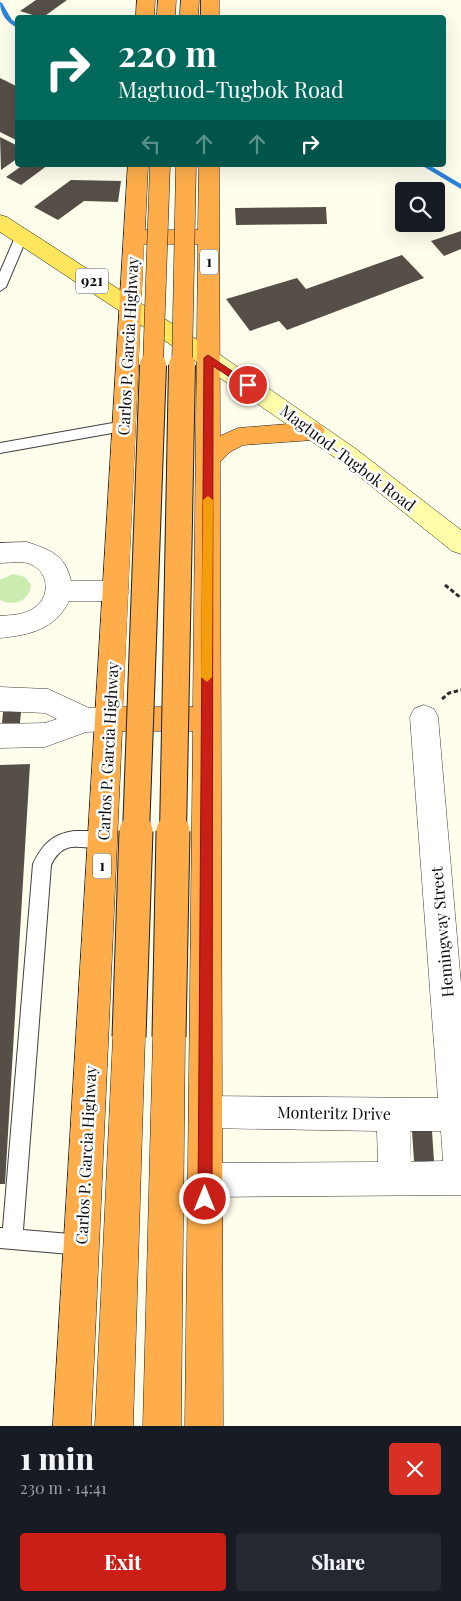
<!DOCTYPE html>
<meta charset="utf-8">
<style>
body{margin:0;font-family:"Playfair Display",serif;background:#242831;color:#f1f3f6;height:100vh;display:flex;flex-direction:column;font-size:19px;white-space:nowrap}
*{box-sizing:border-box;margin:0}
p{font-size:16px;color:#9ea1a6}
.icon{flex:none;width:28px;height:28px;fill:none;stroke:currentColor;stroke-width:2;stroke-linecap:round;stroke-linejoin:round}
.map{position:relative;height:1426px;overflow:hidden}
.side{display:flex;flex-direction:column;background:#171b24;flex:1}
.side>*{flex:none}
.hud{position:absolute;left:15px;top:15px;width:431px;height:152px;border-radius:5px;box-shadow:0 5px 20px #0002;background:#00695c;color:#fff;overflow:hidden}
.tools{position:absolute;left:395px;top:182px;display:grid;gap:10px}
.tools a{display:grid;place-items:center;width:50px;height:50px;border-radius:5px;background:#171b24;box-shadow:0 5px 20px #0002;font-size:25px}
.pin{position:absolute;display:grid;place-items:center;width:42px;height:42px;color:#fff;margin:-21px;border:2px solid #fff;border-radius:50%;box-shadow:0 1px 5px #0007}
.me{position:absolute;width:55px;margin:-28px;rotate:0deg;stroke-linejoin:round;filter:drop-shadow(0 0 4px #0008)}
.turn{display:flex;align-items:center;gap:18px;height:105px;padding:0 20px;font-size:22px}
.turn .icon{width:65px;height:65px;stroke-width:2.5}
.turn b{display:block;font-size:35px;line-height:42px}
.lanes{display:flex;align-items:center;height:48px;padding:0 20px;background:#0003;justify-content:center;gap:25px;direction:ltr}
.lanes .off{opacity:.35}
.round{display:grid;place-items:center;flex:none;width:52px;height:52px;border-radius:5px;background:#242831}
.summary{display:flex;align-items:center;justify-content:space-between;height:85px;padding:0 20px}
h1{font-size:30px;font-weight:800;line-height:38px}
.action{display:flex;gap:10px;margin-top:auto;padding:10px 20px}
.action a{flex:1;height:58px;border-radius:5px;background:#c91f17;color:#fff;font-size:20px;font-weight:800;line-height:58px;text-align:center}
.action a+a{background:#242831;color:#f1f3f6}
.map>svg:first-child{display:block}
.green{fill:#cbedb2}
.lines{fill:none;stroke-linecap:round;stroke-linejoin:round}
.stream{fill:#2b84da;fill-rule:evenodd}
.building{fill:#564f48}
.lane-casing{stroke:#3f3f3f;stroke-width:2}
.street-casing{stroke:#3f3f3f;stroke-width:1}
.secondary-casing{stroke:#2e2e2e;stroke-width:1}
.primary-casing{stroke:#1d1d1d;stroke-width:1}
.highway-casing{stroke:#1d1d1d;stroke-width:1}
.path{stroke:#2e2e2e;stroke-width:3;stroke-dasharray:4.5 2.5;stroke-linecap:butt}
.lane{fill:#fff;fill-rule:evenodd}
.street{fill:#fff;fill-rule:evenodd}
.secondary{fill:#fffda7;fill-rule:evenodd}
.primary{fill:#ffe65c;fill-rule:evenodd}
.highway{fill:#ffad4a;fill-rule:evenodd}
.highway-bridge-far2-casing{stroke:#1d1d1d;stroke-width:21;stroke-linecap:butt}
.highway-bridge-far1-casing{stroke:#1d1d1d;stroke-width:28;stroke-linecap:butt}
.highway-bridge-casing{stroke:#1d1d1d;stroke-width:35;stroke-linecap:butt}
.highway-bridge-far2{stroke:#ffad4a;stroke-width:20}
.highway-bridge-far1{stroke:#ffad4a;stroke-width:26}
.highway-bridge{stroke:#ffad4a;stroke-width:33}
.route{fill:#c91f17;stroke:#83140f}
.slow{fill:#f59e0b}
.labels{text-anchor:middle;stroke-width:5;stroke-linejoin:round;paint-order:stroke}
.shield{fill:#fff;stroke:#555;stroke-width:1}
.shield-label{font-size:15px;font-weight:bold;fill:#0c0c0c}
.street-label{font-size:16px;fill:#0c0c0c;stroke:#fff}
</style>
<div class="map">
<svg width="461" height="1426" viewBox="0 0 461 1426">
<rect width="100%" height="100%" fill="#fffdec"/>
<path class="green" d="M13,574L25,577L31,585C30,601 14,607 0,600V580Z"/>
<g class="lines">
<path class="stream" d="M0,2L2,3L12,20L18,23V28C7,23 0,14 0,2Z
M421,165H429L461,184V189Z"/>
</g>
<path class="building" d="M36,0H67L42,18L20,11Z
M0,78L18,87V141L0,132Z
M0,137L18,146V158L1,170Z
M23,165H48L21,185L6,177Z
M71,180L121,181L118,202L84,201L58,220L34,207Z
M326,207L327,224L236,225L235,208Z
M461,231V249L444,256L431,241Z
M402,255L424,278L287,330L279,321L250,331L226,299L297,278L306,289Z
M3,712H21L20,723H2Z
M30,764L5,1184H0V765Z
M412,1131H432L434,1161H414Z"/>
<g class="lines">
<g class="lane-casing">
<path id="lane" d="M22,231L28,235L6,287L0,291V272L16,235Z
M124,421L129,422L131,426L129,430L0,453V443Z
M74,831H103L109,833L112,839L109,845C85,854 66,834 51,865L23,1230L82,1235L89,1238L92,1245L89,1252L82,1255L0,1248V1228H3L33,864C42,845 52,834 74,831Z"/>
</g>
<g class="street-casing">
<path id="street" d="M27,542C50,550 65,554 71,581H116L125,584L129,591L125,598L116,601H69C55,630 29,635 0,638V616C12,615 24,615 34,608C52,596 49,569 27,563C19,561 9,563 0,563V543Z
M0,687L48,689L89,708L109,707L119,711L123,719L119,727L109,731L86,732L45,747L0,748V724L45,723L57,719L45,713L0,711Z
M424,705L434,709L438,717L461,984V1195L205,1197L193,1192L188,1180L193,1168L205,1163L378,1162L377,1131L205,1128L193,1124L189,1112L193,1100L205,1096L438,1098L410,717L414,709ZM410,1131H441L443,1161L411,1162Z"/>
</g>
<g class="secondary-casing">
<path id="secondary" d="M208,350L216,352L356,449L461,530V554L452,551L340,461L200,364L197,358L200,352Z"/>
</g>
<g class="primary-casing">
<path id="primary" d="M0,215L7,217L216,352L219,358L216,364L208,366L200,364L0,232Z"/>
</g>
<g class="highway-casing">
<path id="highway" d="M137,0H155L154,18H136Z
M158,0H176L175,18H157Z
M181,0H199L198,18H180Z
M201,0H219V18H201Z
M128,165H148L145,230H198L199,165H219L220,436L238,428L313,422L321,425L325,431L321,437L313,440L243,445L230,452L220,462L223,1426H185L193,731H122L91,1426H53ZM144,244H198L193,707H123Z
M129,1021L140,1026L145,1037L133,1426H95L113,1037L118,1026Z
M169,1021L180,1026L185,1037L181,1426H143L153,1037L158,1026Z"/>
</g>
<path class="path" d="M445,585L461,598
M442,699L449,693L461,690"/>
<use href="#lane" class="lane"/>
<use href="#street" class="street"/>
<use href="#secondary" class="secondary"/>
<use href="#primary" class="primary"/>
<use href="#highway" class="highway"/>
<g class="highway-bridge-far2-casing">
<path id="highway-bridge-far2" d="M153,366L160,165
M182,366L186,165"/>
</g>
<g class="highway-bridge-far1-casing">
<path id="highway-bridge-far1" d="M136,833L153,365
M173,833L182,365"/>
</g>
<g class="highway-bridge-casing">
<path id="highway-bridge" d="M129,1037L136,831
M169,1037L173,831"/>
</g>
<use href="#highway-bridge-far2" class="highway-bridge-far2"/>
<use href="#highway-bridge-far1" class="highway-bridge-far1"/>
<use href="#highway-bridge" class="highway-bridge"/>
</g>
<path class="route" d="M208,355L253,385L248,388L245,387L213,366L212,1199L210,1204L205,1206L200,1204L198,1199L204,358Z"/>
<path class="slow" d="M208,496L213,500L212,677L207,682L201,677L203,500Z"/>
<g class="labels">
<g class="shield">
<rect x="200" y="249.5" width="18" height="25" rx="4"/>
<rect x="76" y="268.5" width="32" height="25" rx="4"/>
<rect x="93" y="853.5" width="18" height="25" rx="4"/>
</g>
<g class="shield-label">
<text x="209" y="267">1</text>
<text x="92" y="286">921</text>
<text x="102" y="871">1</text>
</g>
<g class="street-label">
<text transform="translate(128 346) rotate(-87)" y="6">Carlos P. Garcia Highway</text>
<text transform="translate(348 458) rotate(37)" y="6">Magtuod-Tugbok Road</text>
<text transform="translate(108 751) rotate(-87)" y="6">Carlos P. Garcia Highway</text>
<text transform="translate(442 932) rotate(-95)" y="6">Hemingway Street</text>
<text transform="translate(334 1113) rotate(1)" y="6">Monteritz Drive</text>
<text transform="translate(86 1155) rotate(-87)" y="6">Carlos P. Garcia Highway</text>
</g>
</g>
</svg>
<div class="tools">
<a><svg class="icon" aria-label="search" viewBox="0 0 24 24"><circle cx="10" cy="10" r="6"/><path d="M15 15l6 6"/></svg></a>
</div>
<div class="pin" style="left:248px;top:385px;background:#d93025"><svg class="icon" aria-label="arrive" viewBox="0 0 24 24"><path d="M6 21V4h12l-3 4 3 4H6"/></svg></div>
<svg class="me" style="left:205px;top:1199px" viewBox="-20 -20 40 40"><circle r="17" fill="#c91f17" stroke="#fff" stroke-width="3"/><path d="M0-11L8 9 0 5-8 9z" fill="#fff"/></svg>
<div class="hud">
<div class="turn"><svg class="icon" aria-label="right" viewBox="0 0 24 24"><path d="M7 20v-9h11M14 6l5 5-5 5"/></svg><div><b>220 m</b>Magtuod-Tugbok Road</div></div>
<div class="lanes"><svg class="icon off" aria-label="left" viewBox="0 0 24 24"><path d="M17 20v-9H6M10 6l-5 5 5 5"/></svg><svg class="icon off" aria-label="ahead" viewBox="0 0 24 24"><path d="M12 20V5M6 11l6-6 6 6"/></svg><svg class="icon off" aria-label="ahead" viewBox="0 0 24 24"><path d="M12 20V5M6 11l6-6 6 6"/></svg><svg class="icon" aria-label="right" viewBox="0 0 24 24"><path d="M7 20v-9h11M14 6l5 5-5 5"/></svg></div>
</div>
</div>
<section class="side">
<div class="summary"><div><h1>1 min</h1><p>230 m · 14:41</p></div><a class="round" style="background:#d93025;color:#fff"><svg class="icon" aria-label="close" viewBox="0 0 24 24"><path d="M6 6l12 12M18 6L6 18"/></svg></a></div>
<div class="action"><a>Exit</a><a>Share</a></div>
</section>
